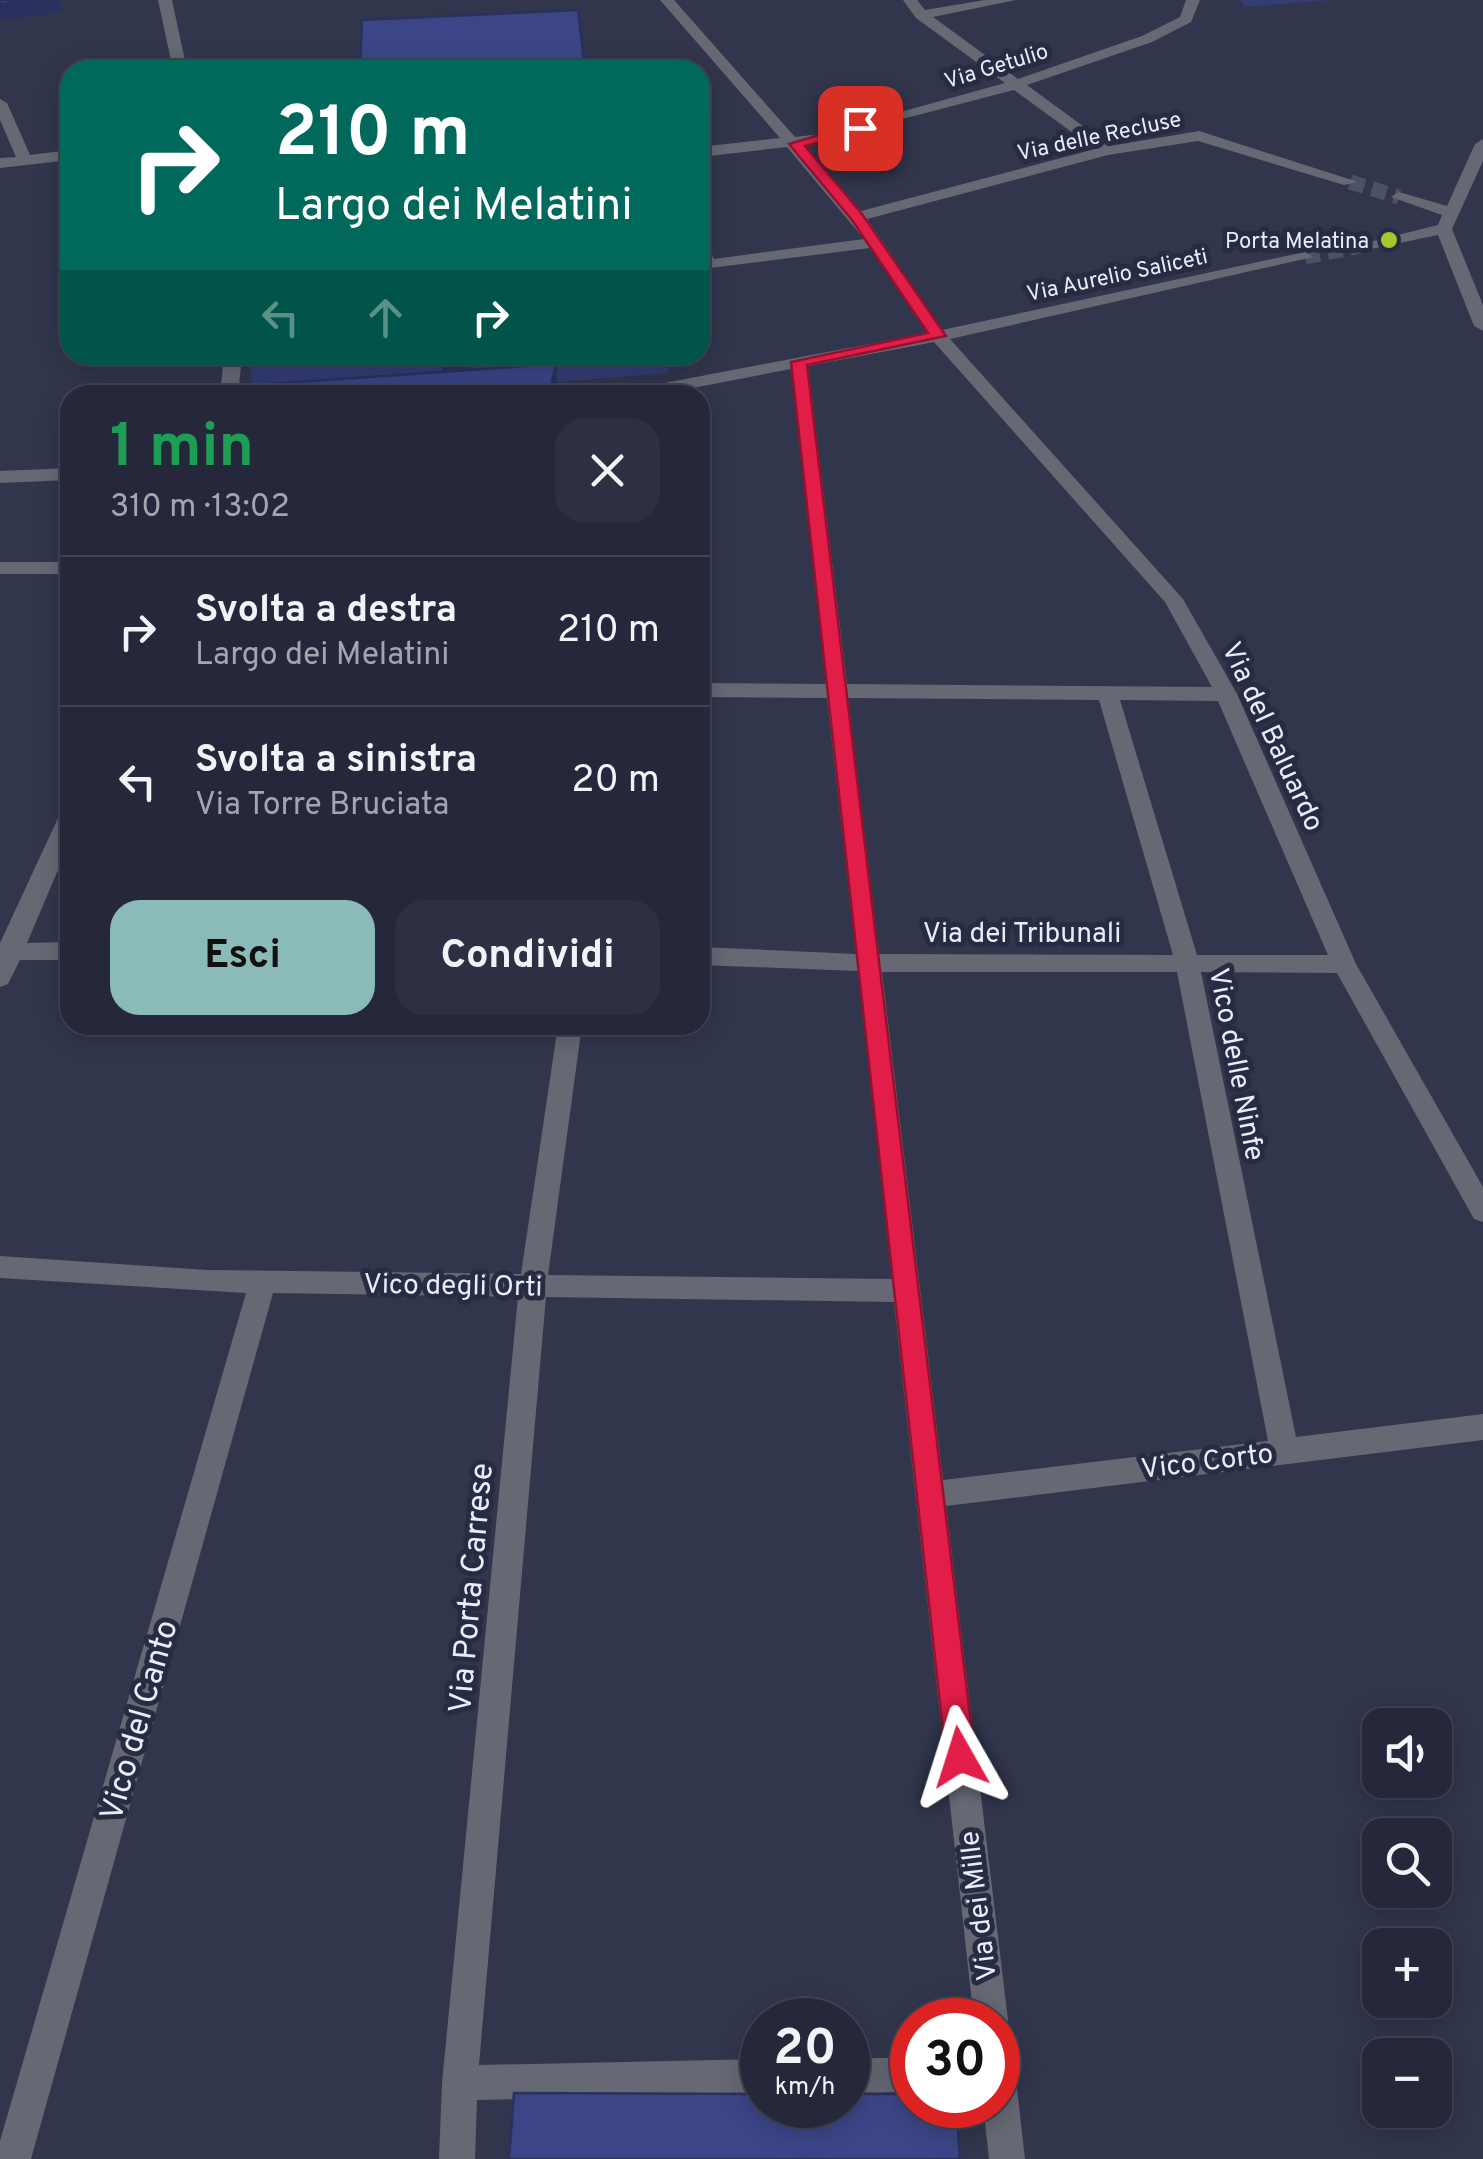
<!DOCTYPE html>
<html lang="it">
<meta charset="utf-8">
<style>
body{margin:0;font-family:Overpass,sans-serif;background:#2d3042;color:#f1f3f6;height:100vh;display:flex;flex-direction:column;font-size:38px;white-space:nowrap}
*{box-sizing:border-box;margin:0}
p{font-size:32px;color:#a3a6af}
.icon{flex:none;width:55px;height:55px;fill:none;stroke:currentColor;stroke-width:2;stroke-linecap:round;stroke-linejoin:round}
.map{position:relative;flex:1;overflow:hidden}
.panel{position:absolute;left:60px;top:385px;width:650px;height:650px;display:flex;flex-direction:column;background:#25283a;border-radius:30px;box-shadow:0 5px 25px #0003,0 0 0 2px #424454}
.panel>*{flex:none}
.guide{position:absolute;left:60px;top:60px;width:650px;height:305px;border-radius:30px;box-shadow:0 5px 25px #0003,0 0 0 2px #424454;background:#00695c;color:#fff;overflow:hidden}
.controls{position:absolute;left:1362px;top:1708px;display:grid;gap:20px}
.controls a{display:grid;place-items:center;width:90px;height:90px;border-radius:20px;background:#25283a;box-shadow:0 5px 25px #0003,0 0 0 2px #424454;font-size:50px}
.speed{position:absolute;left:740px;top:1998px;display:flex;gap:20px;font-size:50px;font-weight:700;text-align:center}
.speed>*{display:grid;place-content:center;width:130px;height:130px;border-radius:50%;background:#25283a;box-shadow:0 5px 25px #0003,0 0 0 2px #424454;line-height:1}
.speed small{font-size:25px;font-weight:400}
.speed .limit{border:15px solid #d22;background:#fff;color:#111}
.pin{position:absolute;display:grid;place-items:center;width:85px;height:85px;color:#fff;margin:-42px;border-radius:20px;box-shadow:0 5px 15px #0006}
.me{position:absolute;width:110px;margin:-55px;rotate:354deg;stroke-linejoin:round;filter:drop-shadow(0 0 8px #0008)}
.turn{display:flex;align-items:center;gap:35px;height:210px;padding:0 50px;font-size:45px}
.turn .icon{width:130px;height:130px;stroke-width:2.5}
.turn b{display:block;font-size:70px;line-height:85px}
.lanes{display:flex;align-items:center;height:95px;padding:0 50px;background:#0003;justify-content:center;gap:50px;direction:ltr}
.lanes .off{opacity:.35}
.round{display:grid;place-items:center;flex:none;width:105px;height:105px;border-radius:30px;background:#2d3042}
.headline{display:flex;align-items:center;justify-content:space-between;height:170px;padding:0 50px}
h1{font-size:60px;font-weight:700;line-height:75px;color:#1e9e55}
.cta{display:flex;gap:20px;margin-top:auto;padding:20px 50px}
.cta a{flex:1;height:115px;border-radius:30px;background:#8bbbb9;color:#111;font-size:40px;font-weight:700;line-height:115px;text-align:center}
.cta a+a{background:#2d3042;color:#f1f3f6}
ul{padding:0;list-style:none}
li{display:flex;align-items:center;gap:30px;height:150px;padding:0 50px;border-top:2px solid #424454}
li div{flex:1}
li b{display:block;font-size:38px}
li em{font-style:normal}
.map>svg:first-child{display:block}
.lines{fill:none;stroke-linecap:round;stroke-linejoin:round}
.minor-tunnel{stroke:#4c5167;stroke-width:15;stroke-dasharray:15 8;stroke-linecap:butt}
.minor{fill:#666974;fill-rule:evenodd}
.wall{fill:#343c74;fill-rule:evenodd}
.shaded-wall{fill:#2a315e}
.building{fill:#3c4687;stroke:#2a315e;stroke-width:2.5}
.route{fill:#e11d48;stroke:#92132f;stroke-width:2.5}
.poi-dot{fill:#a0ca2c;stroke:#272c42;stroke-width:4}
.labels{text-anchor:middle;stroke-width:10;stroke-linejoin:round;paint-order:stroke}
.far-street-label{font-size:22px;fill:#e8ecfb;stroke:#272c42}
.far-poi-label{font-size:22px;fill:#e8ecfb;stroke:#272c42;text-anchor:end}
.street-label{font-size:28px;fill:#e8ecfb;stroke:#272c42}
.near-street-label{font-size:32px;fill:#e8ecfb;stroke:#272c42}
</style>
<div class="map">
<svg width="1483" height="2159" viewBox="0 0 1483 2159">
<rect width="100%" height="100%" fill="#31364d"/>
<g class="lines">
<path class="minor-tunnel" d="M1350,182L1399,197
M1305,257L1361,246"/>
<path class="minor" d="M158,0H172L187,70H173Z
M660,0H674L795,137L821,134L1005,83L916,18L903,0H917L925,10L985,0H1016L933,17L1018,79L1142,36L1180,17L1186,0H1200L1191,22L1152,42L1027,85L1110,146L1199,131L1358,182L1344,185L1198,141L1108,155L867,219L942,330L1305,252L1313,257L950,339L1183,599L1237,694L1356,964L1483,1187V1222L1474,1219L1337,973L1201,972L1296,1437L1483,1414V1440L946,1506L1008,2020L1003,2032L998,2035V2020H974L894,1302L546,1297L479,2065L762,2059V2094L477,2100L475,2159H439L442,2083L518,1297L273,1293L31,2159H0V2141L246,1293L0,1278V1256L207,1270L521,1274L558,1025H582L548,1275L892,1279L858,971L700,965V947L856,954L827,698L700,697V683L826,684L791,369L656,395H619L628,390L927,333L870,248L702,269L700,242L706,244L714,259L864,239L787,147L700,157V147L780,138ZM1014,90L1095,149L861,211L802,145ZM934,342L1165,602L1212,687L847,684L808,366ZM848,698L1099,700L1173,955L879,954ZM1120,700L1218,701L1328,955H1197ZM882,972H1177L1268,1441L943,1480Z
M0,99L7,103L30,155L70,150V160L0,168V158L16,157L0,120Z
M1483,139V161L1452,229L1483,305V331L1474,326L1438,235L1361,251L1353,246L1438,225L1442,215L1391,197L1399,192L1447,206L1475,144Z
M224,355H242L238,395H220Z
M70,468V480L0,483V471Z
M0,562H70V574H0Z
M70,808V842L27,943L70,942V960H20L8,984L0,987V943L59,816Z
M912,2057V2092L848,2093V2059Z
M998,2062L1011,2067L1016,2080L1025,2159H989L983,2105H998Z"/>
</g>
<path class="wall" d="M1240,0H1331L1245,7Z
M247,355H668L669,373L557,382L253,385ZM469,368L470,370L447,372V371Z"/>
<path class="shaded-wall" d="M34,0H59L62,12L0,20V4Z
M441,355H468L469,368L447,371L444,383Z
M556,364L558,395H549Z"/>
<path class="building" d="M0,0H34L0,4Z
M578,10L585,70H360L362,20Z
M556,364L549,395H250L253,385Z
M514,2093L762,2094V2105H848V2094H912V2105H956L960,2159H509Z"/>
<path class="route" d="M860,123L865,130L805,146L862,214L946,336L807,365L975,1757L971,1767L960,1772L950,1767L946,1757L791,362L928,333L852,220L789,144Z"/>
<circle class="poi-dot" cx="1389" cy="240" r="10"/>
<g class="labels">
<g class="far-street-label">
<text transform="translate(996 65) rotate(-17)" y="8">Via Getulio</text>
<text transform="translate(1099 135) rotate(-12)" y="8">Via delle Recluse</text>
<text transform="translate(1117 274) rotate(-12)" y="8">Via Aurelio Saliceti</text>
</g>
<g class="far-poi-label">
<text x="1369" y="248">Porta Melatina</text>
</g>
<g class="street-label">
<text transform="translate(1274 736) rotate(65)" y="10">Via del Baluardo</text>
<text x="1022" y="942">Via dei Tribunali</text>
<text transform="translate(1238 1064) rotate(79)" y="10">Vico delle Ninfe</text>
<text transform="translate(453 1284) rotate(1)" y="10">Vico degli Orti</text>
<text transform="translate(1207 1460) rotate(-7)" y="10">Vico Corto</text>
<text transform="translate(977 1906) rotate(-97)" y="10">Via dei Mille</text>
</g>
<g class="near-street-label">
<text transform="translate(470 1588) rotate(-85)" y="11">Via Porta Carrese</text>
<text transform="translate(138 1720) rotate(-74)" y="11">Vico del Canto</text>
</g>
</g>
</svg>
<div class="controls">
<a><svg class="icon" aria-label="sound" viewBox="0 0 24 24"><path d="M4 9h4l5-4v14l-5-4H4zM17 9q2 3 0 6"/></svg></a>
<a><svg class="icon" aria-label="search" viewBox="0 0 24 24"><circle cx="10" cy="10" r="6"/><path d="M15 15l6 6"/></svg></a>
<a>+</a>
<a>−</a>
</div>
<div class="speed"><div>20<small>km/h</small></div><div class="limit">30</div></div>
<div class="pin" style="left:860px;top:128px;background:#d93025"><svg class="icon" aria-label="arrive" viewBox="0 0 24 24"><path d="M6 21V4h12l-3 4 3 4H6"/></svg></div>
<svg class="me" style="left:960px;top:1757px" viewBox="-20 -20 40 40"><path d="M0-17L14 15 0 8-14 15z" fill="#e11d48" stroke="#fff" stroke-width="4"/></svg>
<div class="guide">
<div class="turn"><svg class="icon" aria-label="right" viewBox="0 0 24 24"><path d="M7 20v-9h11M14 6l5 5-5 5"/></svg><div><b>210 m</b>Largo dei Melatini</div></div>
<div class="lanes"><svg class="icon off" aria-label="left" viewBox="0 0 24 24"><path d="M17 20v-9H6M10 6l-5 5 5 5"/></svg><svg class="icon off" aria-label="ahead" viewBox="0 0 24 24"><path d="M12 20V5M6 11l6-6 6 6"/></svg><svg class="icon" aria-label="right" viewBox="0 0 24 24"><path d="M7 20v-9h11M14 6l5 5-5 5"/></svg></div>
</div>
<section class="panel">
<div class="headline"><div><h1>1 min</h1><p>310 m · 13:02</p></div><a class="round"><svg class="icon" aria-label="close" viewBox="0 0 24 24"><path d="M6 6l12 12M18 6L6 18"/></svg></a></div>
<ul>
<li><svg class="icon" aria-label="right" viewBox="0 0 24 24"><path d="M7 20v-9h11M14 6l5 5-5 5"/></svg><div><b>Svolta a destra</b><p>Largo dei Melatini</p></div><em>210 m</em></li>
<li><svg class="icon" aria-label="left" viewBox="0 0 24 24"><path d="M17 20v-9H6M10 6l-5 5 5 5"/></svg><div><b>Svolta a sinistra</b><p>Via Torre Bruciata</p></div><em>20 m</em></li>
</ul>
<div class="cta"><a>Esci</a><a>Condividi</a></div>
</section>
</div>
